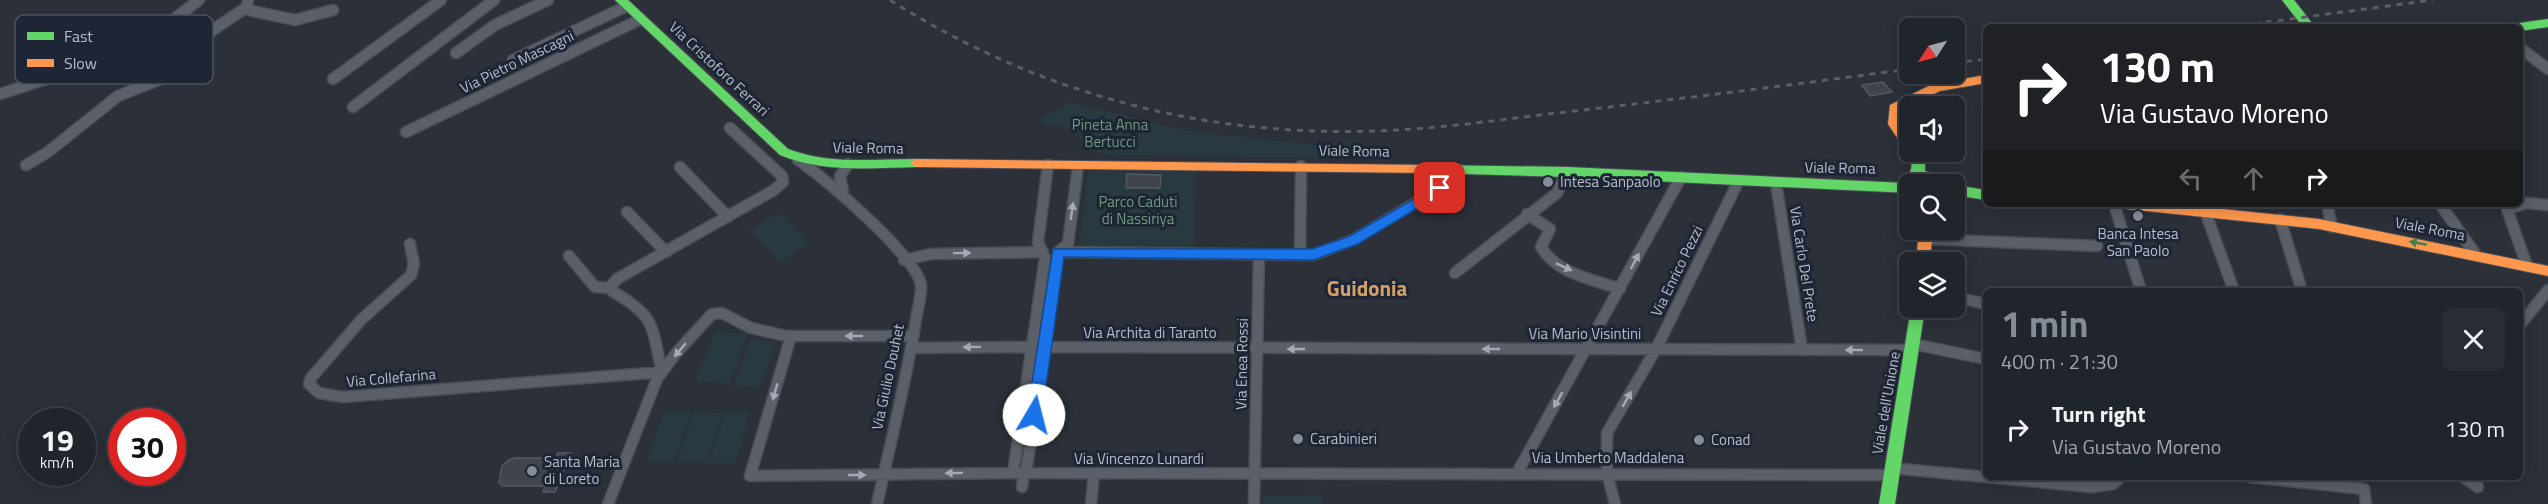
<!DOCTYPE html>
<meta charset="utf-8">
<style>
body{margin:0;font-family:"Titillium Web",sans-serif;background:#282c33;color:#f1f3f6;height:100vh;display:flex;flex-direction:column;font-size:22px;white-space:nowrap}
*{box-sizing:border-box;margin:0}
p{font-size:20px;color:#a2a4a9}
.icon{flex:none;width:33px;height:33px;fill:none;stroke:currentColor;stroke-width:2;stroke-linecap:round;stroke-linejoin:round}
.map{position:relative;flex:1;overflow:hidden}
.panel{position:absolute;left:1983px;top:288px;width:540px;height:192px;display:flex;flex-direction:column;background:#20242b;border-radius:9px;box-shadow:0 3px 15px #0003,0 0 0 2px #3d4147}
.panel>*{flex:none}
.hud{position:absolute;left:1983px;top:24px;width:540px;height:183px;border-radius:9px;box-shadow:0 3px 15px #0003,0 0 0 2px #3d4147;background:#202124;color:#fff;overflow:hidden}
.needle{width:39px;rotate:234deg}
.fabs{position:absolute;left:1899px;top:18px;display:grid;gap:12px}
.fabs a{display:grid;place-items:center;width:66px;height:66px;border-radius:9px;background:#20242b;box-shadow:0 3px 15px #0003,0 0 0 2px #3d4147;font-size:30px}
.speed{position:absolute;left:18px;top:408px;display:flex;gap:12px;font-size:30px;font-weight:700;text-align:center}
.speed>*{display:grid;place-content:center;width:78px;height:78px;border-radius:50%;background:#20242b;box-shadow:0 3px 15px #0003,0 0 0 2px #3d4147;line-height:1}
.speed small{font-size:15px;font-weight:400}
.speed .limit{border:9px solid #d22;background:#fff;color:#111}
.pin{position:absolute;display:grid;place-items:center;width:51px;height:51px;color:#fff;margin:-26px;border-radius:12px;box-shadow:0 3px 9px #0006}
.me{position:absolute;width:66px;margin:-33px;rotate:8deg;stroke-linejoin:round;filter:drop-shadow(0 0 4px #0008)}
.turn{display:flex;align-items:center;gap:21px;height:126px;padding:0 18px;font-size:27px}
.turn .icon{width:78px;height:78px;stroke-width:2.5}
.turn b{display:block;font-size:42px;line-height:51px}
.lanes{display:flex;align-items:center;height:57px;padding:0 18px;background:#0003;justify-content:center;gap:30px;direction:ltr}
.lanes .off{opacity:.35}
.round{display:grid;place-items:center;flex:none;width:63px;height:63px;border-radius:9px;background:#282c33}
.headline{display:flex;align-items:center;justify-content:space-between;height:102px;padding:0 18px}
h1{font-size:36px;font-weight:700;line-height:45px;color:#858b97}
ul{padding:0;list-style:none}
li{display:flex;align-items:center;gap:18px;height:78px;padding:0 18px}
li div{flex:1}
li b{display:block;font-size:22px}
li em{font-style:normal}
.map>svg:first-child{display:block}
.green{fill:#283a3f}
.building{fill:#40444d;stroke:#535861;stroke-width:1.5}
.lines{fill:none;stroke-linecap:round;stroke-linejoin:round}
.street-casing{stroke:#494d56;stroke-width:13}
.fast-casing{stroke:#494d56;stroke-width:2}
.slow-casing{stroke:#494d56;stroke-width:2}
.street{stroke:#5b5f67;stroke-width:10}
.fast{fill:#63d668;fill-rule:evenodd}
.slow{fill:#ff974d;fill-rule:evenodd}
.rail{stroke:#5a5d64;stroke-width:3;stroke-dasharray:6 6;stroke-linecap:butt}
.oneway{fill:#a4a9b6}
.oneway2{fill:#407e4e}
.route{fill:#1a73e8;stroke:#114b97;stroke-width:1.5}
.poi-dot{fill:#858b97;stroke:#1e2534;stroke-width:2}
.labels{text-anchor:middle;stroke-width:6;stroke-linejoin:round;paint-order:stroke}
.street-label{font-size:15px;fill:#b6bcca;stroke:#1e2534}
.park-label{font-size:15px;fill:#6d9a7c;stroke:#1e2534}
.poi-label{font-size:15px;fill:#b6bcca;stroke:#1e2534;text-anchor:start}
.district-label{font-size:21px;font-weight:bold;fill:#d4a067;stroke:#1e2534}
.key{fill:#1e2534;stroke:#4c5261;stroke-width:1.5}
.key-label{font-size:16px;fill:#b6bcca}
</style>
<div class="map">
<svg width="2548" height="504" viewBox="0 0 2548 504">
<rect width="100%" height="100%" fill="#2b3039"/>
<path class="green" d="M1070,102L1187,131L1318,145L1357,141L1372,152L1373,158L1101,155L1061,124L1046,127L1039,120Z
M1088,171H1197L1193,250H1079Z
M779,213L810,244L780,262L749,230Z
M715,332L749,333L730,383L695,381Z
M750,340L776,341L760,387L733,386Z
M663,412H691L674,462H647Z
M694,412L723,413L707,462H677Z
M725,412H750L735,463H708Z
M1323,495V504H1263V496Z"/>
<path class="building" d="M1883,82L1892,92L1870,96L1862,85Z
M1127,174L1161,175L1160,188H1126Z
M558,453H571L555,492H543L545,486H502L499,482L502,466L509,460L514,458H556Z"/>
<g class="lines">
<g class="street-casing">
<path id="street" d="M248,0L247,7L252,11L295,20L333,10
M2520,48L2548,69
M456,53L495,25L548,0
M513,60L627,6
M333,79L441,0
M0,94L74,70L149,38L199,0
M353,107L494,0
M406,132L641,19
M798,160C823,176 918,258 921,285C922,297 916,314 915,326C905,386 890,445 877,504
M26,165L48,152L118,96L178,72L183,66L182,53L186,48L247,7
M680,167L728,217
M1776,183L1802,350
M843,191L840,176L848,164
M2114,204L2141,291
M2327,204L2332,227
M2440,204L2476,255
M2205,211L2234,291
M627,212L666,252
M1527,214L1550,229L1541,247C1557,274 1592,279 1620,289
M2280,219L2302,291
M1925,239L2097,246
M410,244L414,264L411,275L361,320L311,378L309,384L319,393L343,397L662,372C651,325 657,317 612,291L611,286L617,279L774,190L783,182L782,176L730,128
M1058,252L1313,255L1353,240L1457,178L1461,170
M1058,252L1068,244L1078,166
M1300,255L1301,166
M569,256L595,287L610,288
M904,260L931,254L1043,252
M2527,266L2507,209L2527,203L2548,205
M1455,273L1557,193L1567,172
M1954,297L1986,304
M2520,325L2548,290
M791,336L750,476L1013,473L1890,475
M1913,344L1986,359
M1044,347L1913,350
M911,348L1031,347
M1891,468L2091,487L2113,484L2121,477
M1013,473L1045,258L1038,242L1048,165
M1026,473L1058,252
M1517,473L1681,177
M2250,477L2364,489L2366,504
M2463,477L2478,487
M1022,487L1024,473
M608,504L657,379L677,352L712,314L722,313L751,328L786,336H913
M1091,504L1094,474
M1254,504L1259,255
M1615,504L1607,473V433L1656,349L1739,180"/>
</g>
<g class="fast-casing">
<path id="fast" d="M615,0H628L788,149C829,165 874,159 916,159L922,163L916,167C870,168 823,173 780,155Z
M2282,0H2294L2315,27H2303Z
M2548,19V27L2520,31V27H2514L2520,23Z
M1910,148V152H1918L1925,165V171L1940,176L1948,184C1937,184 1929,180 1919,181L1917,184H1910V193L1567,177L1430,173L1424,169L1430,165L1567,167L1904,183C1912,167 1915,169 1906,152Z
M1954,185L1986,190V200L1954,195Z
M1911,308H1925L1895,504H1879Z"/>
</g>
<g class="slow-casing">
<path id="slow" d="M1986,75V83L1940,91L1900,110C1900,126 1910,135 1910,152H1913L1906,151L1888,124L1890,105L1933,84Z
M916,159L1430,165L1436,169L1430,173L916,167L910,163Z
M2120,204H2173L2319,219L2548,266V276L2319,229L2127,209Z
M1919,230H1933L1930,262H1916Z"/>
</g>
<use href="#street" class="street"/>
<use href="#fast" class="fast"/>
<use href="#slow" class="slow"/>
<path class="rail" d="M890,0C1037,93 1202,137 1376,131C1443,129 1509,118 1575,111C1687,98 1798,84 1910,69
M2230,27L2433,0
M1954,63L1986,59"/>
</g>
<defs><path id="oneway-solid" d="M-6-.8H1V-3.2L6.5 0L1 3.2V.8H-6Z" transform="scale(1.5)"/></defs>
<g class="oneway">
<use href="#oneway-solid" transform="translate(1072 211) rotate(-82)"/>
<use href="#oneway-solid" transform="translate(962 253) rotate(-1)"/>
<use href="#oneway-solid" transform="translate(1635 261) rotate(-62)"/>
<use href="#oneway-solid" transform="translate(1564 267) rotate(25)"/>
<use href="#oneway-solid" transform="translate(854 336) rotate(-180)"/>
<use href="#oneway-solid" transform="translate(972 347) rotate(179)"/>
<use href="#oneway-solid" transform="translate(1296 349) rotate(-180)"/>
<use href="#oneway-solid" transform="translate(1491 349) rotate(-180)"/>
<use href="#oneway-solid" transform="translate(680 350) rotate(130)"/>
<use href="#oneway-solid" transform="translate(1854 350) rotate(-180)"/>
<use href="#oneway-solid" transform="translate(775 392) rotate(106)"/>
<use href="#oneway-solid" transform="translate(1627 399) rotate(-60)"/>
<use href="#oneway-solid" transform="translate(1558 400) rotate(119)"/>
<use href="#oneway-solid" transform="translate(954 473) rotate(179)"/>
<use href="#oneway-solid" transform="translate(857 475)"/>
</g>
<use class="oneway2" href="#oneway-solid" transform="translate(2418 243) rotate(-169)"/>
<path class="route" d="M1440,184L1444,185V192L1358,244L1313,260L1064,257L1042,415L1039,419H1029L1027,415L1053,249H1312L1348,237Z"/>
<g class="poi-dot">
<circle cx="1548" cy="182" r="6"/>
<circle cx="2138" cy="216" r="6"/>
<circle cx="1298" cy="439" r="6"/>
<circle cx="1699" cy="440" r="6"/>
<circle cx="532" cy="471" r="6"/>
</g>
<g class="labels">
<g class="street-label">
<text transform="translate(517 62) rotate(-26)" y="5">Via Pietro Mascagni</text>
<text transform="translate(719 69) rotate(43)" y="5">Via Cristoforo Ferrari</text>
<text transform="translate(868 148) rotate(1)" y="5">Viale Roma</text>
<text transform="translate(1354 151) rotate(1)" y="5">Viale Roma</text>
<text transform="translate(1840 168) rotate(1)" y="5">Viale Roma</text>
<text transform="translate(2430 229) rotate(11)" y="5">Viale Roma</text>
<text transform="translate(1804 264) rotate(81)" y="5">Via Carlo Del Prete</text>
<text transform="translate(1677 271) rotate(-64)" y="5">Via Enrico Pezzi</text>
<text x="1150" y="338">Via Archita di Taranto</text>
<text x="1585" y="339">Via Mario Visintini</text>
<text transform="translate(1242 364) rotate(-89)" y="5">Via Enea Rossi</text>
<text transform="translate(888 377) rotate(-78)" y="5">Via Giulio Douhet</text>
<text transform="translate(391 378) rotate(-5)" y="5">Via Collefarina</text>
<text transform="translate(1886 403) rotate(-80)" y="5">Viale dell'Unione</text>
<text x="1608" y="463">Via Umberto Maddalena</text>
<text x="1139" y="464">Via Vincenzo Lunardi</text>
</g>
<g class="park-label">
<text x="1110" y="130">Pineta Anna<tspan x="1110" dy="17">Bertucci</tspan></text>
<text x="1138" y="207">Parco Caduti<tspan x="1138" dy="17">di Nassiriya</tspan></text>
</g>
<g class="poi-label">
<text x="1560" y="187">Intesa Sanpaolo</text>
<text x="2138" y="239" text-anchor="middle">Banca Intesa<tspan x="2138" dy="17">San Paolo</tspan></text>
<text x="1310" y="444">Carabinieri</text>
<text x="1711" y="445">Conad</text>
<text x="544" y="467">Santa Maria<tspan x="544" dy="17">di Loreto</tspan></text>
</g>
<g class="district-label">
<text x="1367" y="296">Guidonia</text>
</g>
</g>
<rect x="15" y="15" width="198" height="69" rx="9" class="key"/>
<rect x="27" y="32" width="27" height="8" fill="#63d668"/>
<rect x="27" y="59" width="27" height="8" fill="#ff974d"/>
<g class="key-label">
<text x="64" y="42">Fast</text>
<text x="64" y="69">Slow</text>
</g>
</svg>
<div class="fabs">
<a><svg class="needle" viewBox="-14 -14 28 28"><path d="M0-13l5 13h-10z" fill="#e53935"/><path d="M0 13l5-13h-10z" fill="#a2a4a9"/></svg></a>
<a><svg class="icon" aria-label="sound" viewBox="0 0 24 24"><path d="M4 9h4l5-4v14l-5-4H4zM17 9q2 3 0 6"/></svg></a>
<a><svg class="icon" aria-label="search" viewBox="0 0 24 24"><circle cx="10" cy="10" r="6"/><path d="M15 15l6 6"/></svg></a>
<a><svg class="icon" aria-label="layers" viewBox="0 0 24 24"><path d="M12 4l9 5-9 5-9-5zM3 14l9 5 9-5"/></svg></a>
</div>
<div class="speed"><div>19<small>km/h</small></div><div class="limit">30</div></div>
<div class="pin" style="left:1440px;top:188px;background:#d93025"><svg class="icon" aria-label="arrive" viewBox="0 0 24 24"><path d="M6 21V4h12l-3 4 3 4H6"/></svg></div>
<svg class="me" style="left:1034px;top:415px" viewBox="-20 -20 40 40"><circle r="19" fill="#fff"/><path d="M0-13L10 11 0 6-10 11z" fill="#1a73e8"/></svg>
<div class="hud">
<div class="turn"><svg class="icon" aria-label="right" viewBox="0 0 24 24"><path d="M7 20v-9h11M14 6l5 5-5 5"/></svg><div><b>130 m</b>Via Gustavo Moreno</div></div>
<div class="lanes"><svg class="icon off" aria-label="left" viewBox="0 0 24 24"><path d="M17 20v-9H6M10 6l-5 5 5 5"/></svg><svg class="icon off" aria-label="ahead" viewBox="0 0 24 24"><path d="M12 20V5M6 11l6-6 6 6"/></svg><svg class="icon" aria-label="right" viewBox="0 0 24 24"><path d="M7 20v-9h11M14 6l5 5-5 5"/></svg></div>
</div>
<section class="panel">
<div class="headline"><div><h1>1 min</h1><p>400 m · 21:30</p></div><a class="round"><svg class="icon" aria-label="close" viewBox="0 0 24 24"><path d="M6 6l12 12M18 6L6 18"/></svg></a></div>
<ul>
<li><svg class="icon" aria-label="right" viewBox="0 0 24 24"><path d="M7 20v-9h11M14 6l5 5-5 5"/></svg><div><b>Turn right</b><p>Via Gustavo Moreno</p></div><em>130 m</em></li>
</ul>
</section>
</div>
